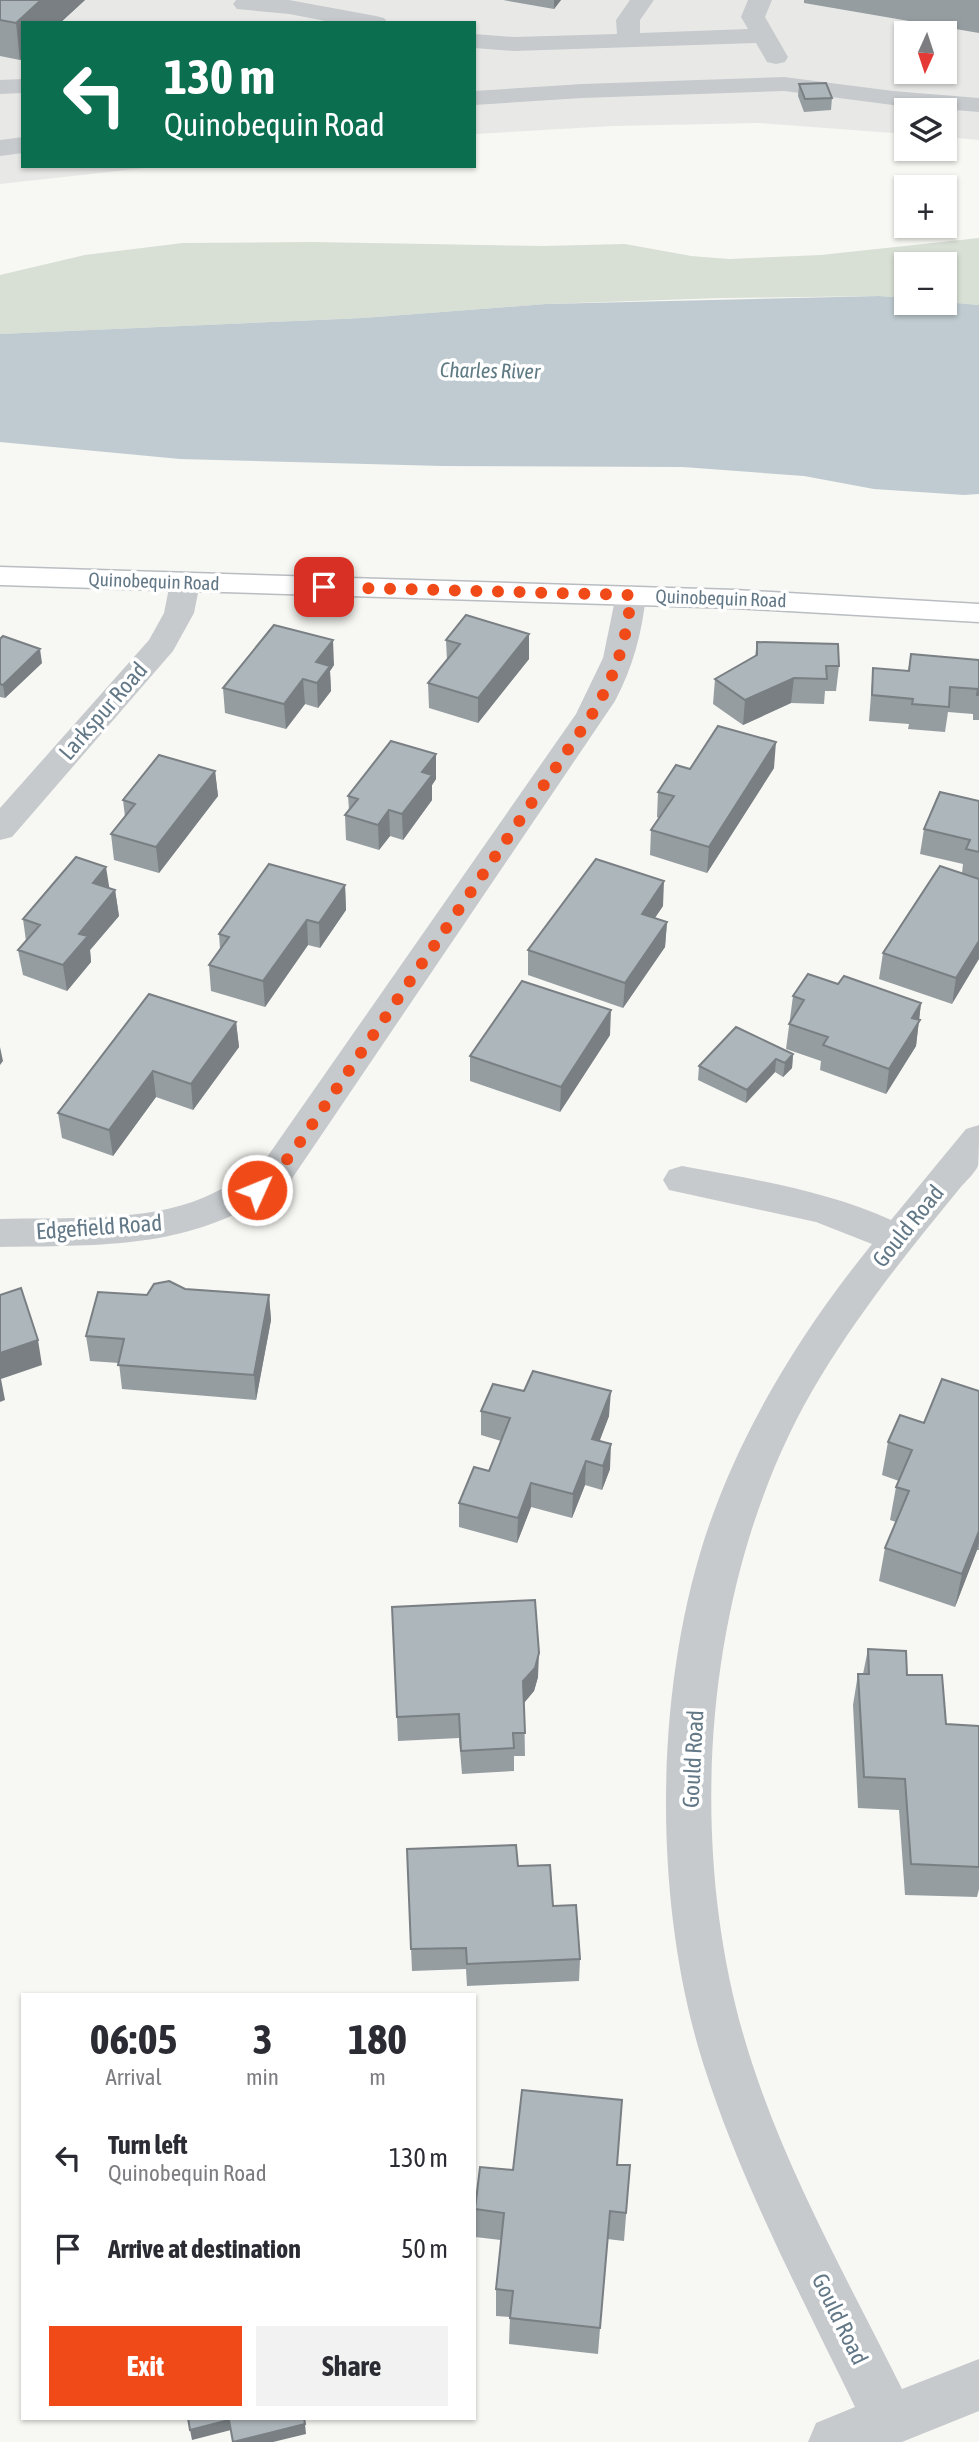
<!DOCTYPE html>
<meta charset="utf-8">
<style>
body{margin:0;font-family:"Asap Condensed",sans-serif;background:#f2f2f3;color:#2b2b33;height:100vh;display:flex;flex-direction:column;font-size:26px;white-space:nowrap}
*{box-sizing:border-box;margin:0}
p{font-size:23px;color:#7c7c81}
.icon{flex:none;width:38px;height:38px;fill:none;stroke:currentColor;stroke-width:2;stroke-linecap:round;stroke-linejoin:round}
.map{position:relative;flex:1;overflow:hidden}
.details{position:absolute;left:21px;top:1993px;width:455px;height:427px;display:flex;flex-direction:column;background:#fff;border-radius:0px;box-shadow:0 2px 5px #0004}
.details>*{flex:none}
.hud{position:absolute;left:21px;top:21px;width:455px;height:147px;border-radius:0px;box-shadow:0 2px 5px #0004;background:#0b6e4f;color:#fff;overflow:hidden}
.needle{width:46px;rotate:183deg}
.buttons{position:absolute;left:894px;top:21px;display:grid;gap:14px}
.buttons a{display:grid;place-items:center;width:63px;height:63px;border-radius:0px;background:#fff;box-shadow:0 2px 5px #0004;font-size:35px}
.pin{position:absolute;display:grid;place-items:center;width:60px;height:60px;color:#fff;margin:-30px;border-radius:14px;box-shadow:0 4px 10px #0006}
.me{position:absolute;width:77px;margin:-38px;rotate:46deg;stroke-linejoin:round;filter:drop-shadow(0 0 5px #0008)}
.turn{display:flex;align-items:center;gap:24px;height:147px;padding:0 28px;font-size:32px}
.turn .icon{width:91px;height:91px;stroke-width:2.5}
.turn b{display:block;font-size:49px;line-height:60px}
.eta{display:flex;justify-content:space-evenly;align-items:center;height:119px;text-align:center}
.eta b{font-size:42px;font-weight:700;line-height:49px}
.action{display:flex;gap:14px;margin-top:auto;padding:14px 28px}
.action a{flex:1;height:80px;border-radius:0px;background:#f14a19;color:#fff;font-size:28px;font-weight:700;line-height:80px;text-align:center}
.action a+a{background:#f2f2f3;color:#2b2b33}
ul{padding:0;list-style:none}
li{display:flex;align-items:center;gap:21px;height:91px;padding:0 28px}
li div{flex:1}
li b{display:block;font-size:26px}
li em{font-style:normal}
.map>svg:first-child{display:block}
.built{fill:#e8e9e7;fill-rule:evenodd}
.green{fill:#d8dfd4}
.water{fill:#bfcbd0}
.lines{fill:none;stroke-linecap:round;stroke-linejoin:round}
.major-casing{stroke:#b9bdc1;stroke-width:3}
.minor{fill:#c6cacd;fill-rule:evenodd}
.major{fill:#fff;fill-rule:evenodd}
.wall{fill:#959da1}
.shaded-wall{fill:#797f83}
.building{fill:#adb6bb;stroke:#797f83;stroke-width:2}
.route{stroke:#f14a19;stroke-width:12;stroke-dasharray:0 21.6}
.labels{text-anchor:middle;stroke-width:7;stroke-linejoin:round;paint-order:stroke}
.far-street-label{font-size:19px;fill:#637887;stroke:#fff}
.far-water-label{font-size:21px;font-style:italic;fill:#5f7a83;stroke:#fff}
.street-label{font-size:23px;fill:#637887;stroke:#fff}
</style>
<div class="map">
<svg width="979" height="2442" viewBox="0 0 979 2442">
<rect width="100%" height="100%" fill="#f7f7f3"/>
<path class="built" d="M0,0H979V140L945,137V110H906V134L758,123L613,126L474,134V23H23V166H163L0,184ZM906,33H945V72H906Z"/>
<path class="green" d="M979,238V305L945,302V264H906V298L879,296L720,298L546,304L363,318L0,334V275L85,255L183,243L312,242L544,246L625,244L691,256L729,259L821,255Z"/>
<path class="water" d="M879,296L906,298V303L945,302L979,305V494L964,495L874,489L804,476L683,467L443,466L180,459L0,442V334L363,318L546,304Z"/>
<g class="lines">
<g class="major-casing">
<path id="major" d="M0,567L735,590L979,604V622L735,608L0,585Z"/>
</g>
<path class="minor" d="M236,0H289L376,16L384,18L388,23H336L289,14L237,9L233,4Z
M630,0H654L640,20V33L748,29L741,17L748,0H772L765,17L788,57L785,62L776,64L767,62L756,43L514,51L474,48V34L514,37L617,34L616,20Z
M784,77L893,91L979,98V112L893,105L784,91L582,98L474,105V91L582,84Z
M23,79V93L0,94V80Z
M23,137V153L0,156V140Z
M185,574L196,577L200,583L194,613L173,651L12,837L0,840V808L149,640L164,613L170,583L174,577Z
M631,586L642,588L646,595C642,633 633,667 615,701L291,1180C199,1250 110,1245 0,1247V1219C63,1217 146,1223 205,1197C227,1187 245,1175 265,1160L576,714L603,658L616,595L620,588Z
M979,1125C979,1137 979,1156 978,1166C974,1174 966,1181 960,1188C947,1204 934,1220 921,1236C885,1281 851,1327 821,1376C702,1570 681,1848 752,2063C789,2177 849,2282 902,2389L979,2359V2411L902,2442H808L816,2423L855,2407C801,2295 741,2183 703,2063C650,1895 653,1666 718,1501C754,1408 809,1322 872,1244L816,1222L669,1190L663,1180L669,1170L682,1166C752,1179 825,1190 891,1220L966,1129Z"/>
<use href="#major" class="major"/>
</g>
<path class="wall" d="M0,0H85L60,23H23V58L20,60L0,56Z
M503,0H561L554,9Z
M804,0H979V33L804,3Z
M799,84L832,98L831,110L804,112L798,96Z
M529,634V659L478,723L429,708L428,683L447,661L446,640Z
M0,639L42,663L5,698L0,697Z
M757,642L839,666L836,691H825L824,704L791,703L743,725L713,704L715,679L755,656Z
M911,654L979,660V720H973V714L948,712L945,732L908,729L909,724L869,721L873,668L908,671Z
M334,665L330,671L331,691L318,708L305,704L286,729L225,713L223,688Z
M436,754V779L432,785V800L403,840L390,836L379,850L346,840L345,815L349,810L348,796Z
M774,768L707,873L650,855L651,830L659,818L657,817L658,792L690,769Z
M215,771L218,796L159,873L114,860L111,834L125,817L123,800Z
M979,801V879L952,1004L879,979L883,953L962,873L963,864L920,854L924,829Z
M345,885L346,910L320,948L308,945L265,1007L211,991L209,965L220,949L219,934Z
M109,888L115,890L119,916L90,950L91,962L67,991L23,975L18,950L26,941L23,919Z
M663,906L655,918L667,922L665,947L623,1008L528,975V950Z
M838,984L921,1003L916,1046L886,1094L820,1070L821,1061L786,1049L793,996Z
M236,1022L239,1047L193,1110L156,1097L113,1156L62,1138L58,1113Z
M610,1035L560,1112L470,1081V1056Z
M793,1054L792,1068L783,1077L775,1072L746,1103L698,1080L699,1066Z
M185,1289L269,1295L271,1320L256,1400L122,1389L119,1363L90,1361L86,1336L147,1295Z
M979,1391V1550H977L955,1607L879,1581L885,1548L896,1522L890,1520L896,1487L899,1481L882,1475L888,1442Z
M481,1411L609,1416L599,1441L610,1469L602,1490L585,1485L572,1518L531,1507L517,1543L459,1527V1503L489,1471L501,1441L481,1435Z
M392,1607L538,1677L534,1691L524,1703L525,1756H514V1771L462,1774L459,1738L398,1741Z
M868,1649L907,1675L946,1724L979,1726V1889L977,1897L905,1895L899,1810L858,1808L853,1705L858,1674H863Z
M407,1849L518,1866L553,1906L580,1959L579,1981L467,1986L466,1969L412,1971Z
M617,2165H630L624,2241L607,2239L598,2354L509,2344L510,2317L496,2316V2289L501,2240L475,2237V2209L513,2170Z"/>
<path class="shaded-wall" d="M41,0H85L60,23H23V58L20,60L16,23Z
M554,0H561L554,9Z
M529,634V659L478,723V698Z
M333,640L334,665L330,671L331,691L318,708L316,662Z
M40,649L42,663L5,698L3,685Z
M794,678L791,703L743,725L745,700Z
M303,679L305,704L286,729L284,704Z
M776,742L774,768L707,873L709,847Z
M436,754V779L432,785V800L403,840L402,814L422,772Z
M215,771L218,796L159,873L156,847Z
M389,810L390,836L379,850L378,825Z
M106,867L110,892L93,883Z
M664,881L663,906L640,939L642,914Z
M345,885L346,910L320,948L319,923Z
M115,890L119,916L90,950L91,962L67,991L63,965L79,934Z
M307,920L308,945L265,1007L263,981Z
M667,922L665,947L623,1008L625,983Z
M979,941V959L952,1004L956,978Z
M921,1003L916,1046L886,1094L889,1069L912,1018Z
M611,1010L610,1035L560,1112L561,1087Z
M236,1022L239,1047L193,1110L191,1084Z
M0,1047L3,1061L0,1065Z
M793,1054L792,1068L783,1077L785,1063Z
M776,1059L775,1072L746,1103L747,1090Z
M153,1071L156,1097L113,1156L109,1130Z
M269,1295L271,1320L256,1400L254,1375Z
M38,1340L42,1365L1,1379L5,1400L0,1402V1353Z
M611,1391L609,1416L591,1464L592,1439Z
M611,1444L610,1469L602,1490L603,1466Z
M586,1461L585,1485L572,1518L573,1494Z
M531,1483V1507L517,1543L518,1518Z
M979,1531V1542L977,1550L955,1607L962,1574Z
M539,1653L538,1677L534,1691L523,1704V1681Z
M229,2420L231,2430L192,2440L190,2430Z
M305,2424L306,2434L273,2442H233Z"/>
<path class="building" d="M0,0H41L16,23L0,20Z
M826,83L832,98L805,99L799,84Z
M466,615L529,634L478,698L428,683L460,644L446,640Z
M274,625L333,640L316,662L330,666L317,683L303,679L284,704L223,688Z
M3,636L40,649L3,685L0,684V639Z
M757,642L838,644L839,666H826L827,679L794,678L745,700L715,679L757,655Z
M911,654L979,660V695H977L978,689L950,687L949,707L912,704L913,699L872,695L873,668L909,671Z
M718,726L776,742L709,847L651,830L674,796L658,792L676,765L690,769Z
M391,741L436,754L422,772L432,775L402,814L389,810L378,825L345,815L358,799L348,796Z
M159,755L215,771L156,847L111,834L135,804L123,800Z
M940,792L979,801V852L966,849L970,840L924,829Z
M76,857L106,867L93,883L115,890L79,934L88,936L63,965L18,950L40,925L23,919Z
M596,859L664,881L642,914L667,922L625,983L528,950Z
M269,864L345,885L319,923L307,920L263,981L209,965L229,937L219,934Z
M940,866L979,879V941L956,978L883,953Z
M808,974L838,984L844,976L921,1003L912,1018L920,1020L889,1069L823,1045L828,1037L789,1024L804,1000L793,996Z
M522,981L611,1010L561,1087L470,1056Z
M149,994L236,1022L191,1084L153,1071L109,1130L58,1113Z
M736,1027L793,1054L785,1063L776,1059L747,1090L699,1066Z
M169,1281L185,1289L269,1295L254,1375L118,1365L124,1339L86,1336L98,1292L147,1295L154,1284Z
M21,1288L38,1340L0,1353V1295Z
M533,1371L611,1391L592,1439L611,1444L603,1466L586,1461L573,1494L531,1483L518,1518L459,1503L474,1467L489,1471L510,1418L481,1411L493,1384L524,1391Z
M942,1379L979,1391V1531L962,1574L885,1548L909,1491L896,1487L912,1450L888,1442L900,1415L924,1423Z
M535,1600L539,1653L535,1668L523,1681L525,1733H513L514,1748L461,1751L459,1714L397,1717L392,1607Z
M868,1649L906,1651L907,1675H942L946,1724L979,1726V1867L911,1864L905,1779L864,1777L858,1674H869Z
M516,1845L518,1866L550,1865L553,1906L576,1905L580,1959L467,1964L466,1948L411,1949L407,1849Z
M522,2090L622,2100L617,2165H630L626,2213L610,2211L600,2328L510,2318L513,2291L496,2289L504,2213L475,2209L480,2167L513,2170Z
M188,2418H304L305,2424L233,2442L229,2420L190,2430Z"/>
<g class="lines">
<path class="route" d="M257,1190L278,1171L296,1148L591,716C615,677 627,641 631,595L324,587"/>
</g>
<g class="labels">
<g class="far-street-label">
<text transform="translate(154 581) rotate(2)" y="7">Quinobequin Road</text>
<text transform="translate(721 598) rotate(2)" y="7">Quinobequin Road</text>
</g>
<g class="far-water-label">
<text transform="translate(490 371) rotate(1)" y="7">Charles River</text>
</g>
<g class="street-label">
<text transform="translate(103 711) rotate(-49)" y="8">Larkspur Road</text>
<text transform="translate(908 1226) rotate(-51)" y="8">Gould Road</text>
<text transform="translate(99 1227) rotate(-4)" y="8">Edgefield Road</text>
<text transform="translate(693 1759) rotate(-87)" y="8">Gould Road</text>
<text transform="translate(840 2319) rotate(64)" y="8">Gould Road</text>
</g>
</g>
</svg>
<div class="buttons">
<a><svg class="needle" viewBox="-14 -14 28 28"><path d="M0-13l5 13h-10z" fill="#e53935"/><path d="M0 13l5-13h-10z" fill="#7c7c81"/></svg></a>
<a><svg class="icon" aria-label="layers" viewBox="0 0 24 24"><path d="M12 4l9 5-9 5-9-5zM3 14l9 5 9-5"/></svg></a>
<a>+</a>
<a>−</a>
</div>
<div class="pin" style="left:324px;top:587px;background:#d93025"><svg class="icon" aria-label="arrive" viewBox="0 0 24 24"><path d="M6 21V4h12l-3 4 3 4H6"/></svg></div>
<svg class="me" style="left:257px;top:1190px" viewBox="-20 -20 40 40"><circle r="17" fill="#f14a19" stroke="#fff" stroke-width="3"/><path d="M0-11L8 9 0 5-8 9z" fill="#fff"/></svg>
<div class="hud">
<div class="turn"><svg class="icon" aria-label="left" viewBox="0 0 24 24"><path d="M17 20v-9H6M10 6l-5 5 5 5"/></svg><div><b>130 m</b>Quinobequin Road</div></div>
</div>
<section class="details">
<div class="eta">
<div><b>06:05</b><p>Arrival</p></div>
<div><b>3</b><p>min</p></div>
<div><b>180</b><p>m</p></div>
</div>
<ul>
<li><svg class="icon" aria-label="left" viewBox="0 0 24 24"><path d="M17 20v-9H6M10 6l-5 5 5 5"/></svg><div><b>Turn left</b><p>Quinobequin Road</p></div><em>130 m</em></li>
<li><svg class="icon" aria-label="arrive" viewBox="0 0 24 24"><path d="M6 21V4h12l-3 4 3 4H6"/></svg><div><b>Arrive at destination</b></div><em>50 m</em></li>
</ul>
<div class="action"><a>Exit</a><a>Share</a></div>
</section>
</div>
